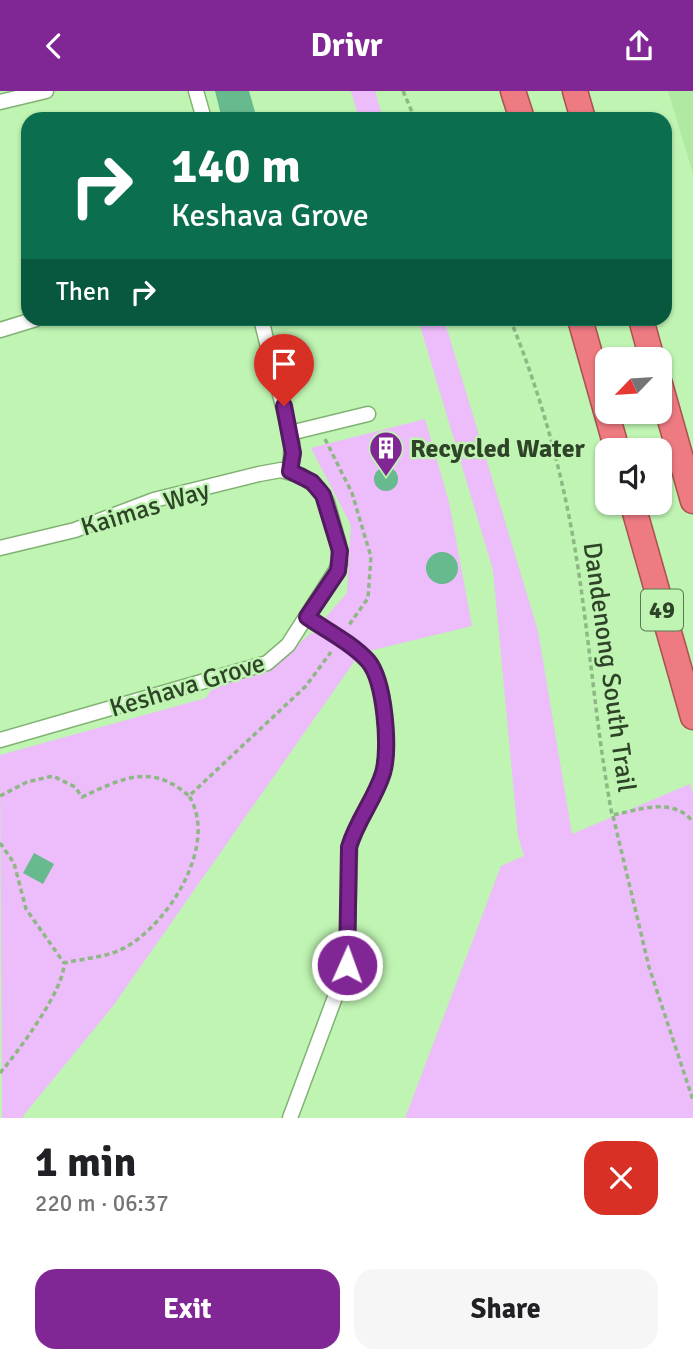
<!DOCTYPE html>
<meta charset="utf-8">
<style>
body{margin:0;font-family:Signika,sans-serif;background:#f6f6f6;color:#202124;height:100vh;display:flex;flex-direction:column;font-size:26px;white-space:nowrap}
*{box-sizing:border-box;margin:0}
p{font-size:23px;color:#757577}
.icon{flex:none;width:38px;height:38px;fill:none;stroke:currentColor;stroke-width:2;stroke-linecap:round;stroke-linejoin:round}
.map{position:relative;height:1027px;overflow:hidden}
.sheet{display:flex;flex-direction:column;background:#fff;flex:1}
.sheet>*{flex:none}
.top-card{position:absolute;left:21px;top:21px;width:651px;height:214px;border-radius:21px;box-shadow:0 2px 5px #0004;background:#0b6e4f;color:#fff;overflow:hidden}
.needle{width:46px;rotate:245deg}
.controls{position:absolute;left:595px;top:256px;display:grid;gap:14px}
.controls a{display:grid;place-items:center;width:77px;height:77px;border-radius:14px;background:#fff;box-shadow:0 2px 5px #0004;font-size:35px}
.pin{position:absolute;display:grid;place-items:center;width:60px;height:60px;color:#fff;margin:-72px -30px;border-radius:50% 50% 50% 0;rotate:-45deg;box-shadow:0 0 7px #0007}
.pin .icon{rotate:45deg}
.me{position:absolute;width:77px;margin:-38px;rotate:2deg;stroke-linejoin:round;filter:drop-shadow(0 0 5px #0008)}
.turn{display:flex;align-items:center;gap:24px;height:147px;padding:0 35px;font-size:32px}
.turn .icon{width:91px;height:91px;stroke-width:2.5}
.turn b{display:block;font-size:49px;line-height:60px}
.then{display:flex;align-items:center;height:66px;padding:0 35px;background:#0003;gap:14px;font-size:26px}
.round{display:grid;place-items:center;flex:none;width:74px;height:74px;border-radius:21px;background:#f6f6f6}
.head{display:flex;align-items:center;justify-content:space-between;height:119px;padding:0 35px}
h1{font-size:42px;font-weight:800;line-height:52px}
.button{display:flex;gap:14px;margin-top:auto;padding:14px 35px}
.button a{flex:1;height:80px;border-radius:21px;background:#802795;color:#fff;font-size:28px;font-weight:800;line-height:80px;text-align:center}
.button a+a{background:#f6f6f6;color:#202124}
header{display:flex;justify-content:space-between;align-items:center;height:91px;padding:0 35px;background:#802795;color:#fff;font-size:32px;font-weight:800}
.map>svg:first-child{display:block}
.built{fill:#b0eaa2}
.green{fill:#edbcfa}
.building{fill:#67ba8e}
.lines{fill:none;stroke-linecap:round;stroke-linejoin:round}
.minor-casing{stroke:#80b273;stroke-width:17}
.trunk-casing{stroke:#a8514e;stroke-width:27}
.path{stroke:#8db783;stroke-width:3.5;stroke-dasharray:5 3.5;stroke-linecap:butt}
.minor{stroke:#fff;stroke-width:14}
.trunk{stroke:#ee7a82;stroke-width:24}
.route-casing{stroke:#531961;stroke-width:18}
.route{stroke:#802795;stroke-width:12}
.labels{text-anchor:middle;stroke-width:5;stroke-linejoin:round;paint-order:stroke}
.shield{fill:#bff4b2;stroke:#5a7851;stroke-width:2}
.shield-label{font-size:24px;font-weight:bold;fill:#2e4328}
.poi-label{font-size:26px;font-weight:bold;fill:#2e4328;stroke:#bff4b2;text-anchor:start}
.street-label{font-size:26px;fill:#2e4328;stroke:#bff4b2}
</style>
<header><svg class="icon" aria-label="back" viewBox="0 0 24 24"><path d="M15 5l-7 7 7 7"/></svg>Drivr<svg class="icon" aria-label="share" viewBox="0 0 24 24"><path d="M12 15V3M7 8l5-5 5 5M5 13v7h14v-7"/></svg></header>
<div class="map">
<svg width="693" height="1027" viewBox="0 0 693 1027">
<rect width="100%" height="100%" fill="#bff4b2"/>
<path class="built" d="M668,0H693V83Z"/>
<path class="green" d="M351,0H375L383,28H359Z
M418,228H444L538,540L572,743L690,693L693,704V1027H405L501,775L524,765L518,745L493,479Z
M425,328L449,411L472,535L369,560L325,527L347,502L351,434L311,357Z
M311,542H316L356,568L113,915L23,1025L24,1027H2L0,664L206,607L213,596L253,582L268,580Z"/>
<path class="building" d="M215,0H249L257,28H222Z
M374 388a12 12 0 1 1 24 0a12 12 0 1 1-24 0Z
M426 477a16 16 0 1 1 32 0a16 16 0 1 1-32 0Z
M34,762L54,773L43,793L23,782Z"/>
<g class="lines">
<g class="minor-casing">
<path id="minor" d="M196,0L204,28
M0,11L46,0
M261,228L292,351L290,380
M0,239L36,228
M290,342L368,323
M0,457L75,439L154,409L259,383L281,379L302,385L319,398L327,411L338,450L340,473L288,554L267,572L0,649
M290,1027L347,874L350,756C357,729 375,708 383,682C390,658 385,590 369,570C353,553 326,539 307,526"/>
</g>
<g class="trunk-casing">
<path id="trunk" d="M513,0L522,28
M575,0L583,28
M580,228L617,359
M641,228L652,268
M660,293L693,410
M632,411L693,626"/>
</g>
<path class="path" d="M403,0L415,28
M510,228C541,303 563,384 576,464C590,551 596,638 612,724C640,719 673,705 693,731
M325,348L352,402L371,466L368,507L349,534
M0,705L27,691L53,685L75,696L82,706C121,688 151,671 189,705
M613,725L649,876L693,1009
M0,752L14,772L26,818L64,872
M0,982C17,962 65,898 64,872C85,867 106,867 126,856C169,832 219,753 189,705L306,595L331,561"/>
<use href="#minor" class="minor"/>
<use href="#trunk" class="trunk"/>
</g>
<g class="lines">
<g class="route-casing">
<path id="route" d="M284,315L293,362L290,380L312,391L323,404L340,460L338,480L307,526C326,539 353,553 368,570C385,590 390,658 383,682C375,708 357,729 349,756L347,874"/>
</g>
<use href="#route" class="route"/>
</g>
<defs>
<g id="building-pin" transform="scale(1.75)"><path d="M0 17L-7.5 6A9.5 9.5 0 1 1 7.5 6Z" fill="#802795" stroke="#bff4b2"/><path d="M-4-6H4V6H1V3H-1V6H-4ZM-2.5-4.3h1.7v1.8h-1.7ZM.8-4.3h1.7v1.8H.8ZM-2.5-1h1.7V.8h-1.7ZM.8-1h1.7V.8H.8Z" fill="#fff"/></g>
</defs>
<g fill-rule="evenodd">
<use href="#building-pin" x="386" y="357"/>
</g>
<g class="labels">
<rect class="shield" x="641" y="498.5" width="42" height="41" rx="5"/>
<g class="shield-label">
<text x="662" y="527">49</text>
</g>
<g class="poi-label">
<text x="410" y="366">Recycled Water</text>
</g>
<g class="street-label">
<text transform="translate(145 417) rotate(-17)" y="9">Kaimas Way</text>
<text transform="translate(610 576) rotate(82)" y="9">Dandenong South Trail</text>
<text transform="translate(187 594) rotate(-17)" y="9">Keshava Grove</text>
</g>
</g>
</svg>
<div class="controls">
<a><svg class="needle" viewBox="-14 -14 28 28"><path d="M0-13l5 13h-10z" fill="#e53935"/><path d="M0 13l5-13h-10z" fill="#757577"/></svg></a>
<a><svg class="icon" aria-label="sound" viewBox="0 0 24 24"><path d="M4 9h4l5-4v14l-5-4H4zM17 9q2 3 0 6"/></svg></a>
</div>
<div class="pin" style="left:284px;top:315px;background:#d93025"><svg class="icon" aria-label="arrive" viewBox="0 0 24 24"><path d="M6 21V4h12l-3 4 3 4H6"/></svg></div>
<svg class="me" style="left:347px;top:874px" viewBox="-20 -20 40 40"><circle r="17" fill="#802795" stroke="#fff" stroke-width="3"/><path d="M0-11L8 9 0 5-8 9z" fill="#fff"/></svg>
<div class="top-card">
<div class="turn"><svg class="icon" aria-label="right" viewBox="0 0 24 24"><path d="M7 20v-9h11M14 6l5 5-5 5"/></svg><div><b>140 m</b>Keshava Grove</div></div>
<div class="then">Then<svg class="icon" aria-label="right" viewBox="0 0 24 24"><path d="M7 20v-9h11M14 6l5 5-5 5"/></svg></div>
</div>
</div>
<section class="sheet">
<div class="head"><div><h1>1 min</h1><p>220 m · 06:37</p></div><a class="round" style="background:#d93025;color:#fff"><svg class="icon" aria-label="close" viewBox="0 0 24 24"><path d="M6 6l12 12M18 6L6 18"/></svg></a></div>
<div class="button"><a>Exit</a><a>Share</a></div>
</section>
